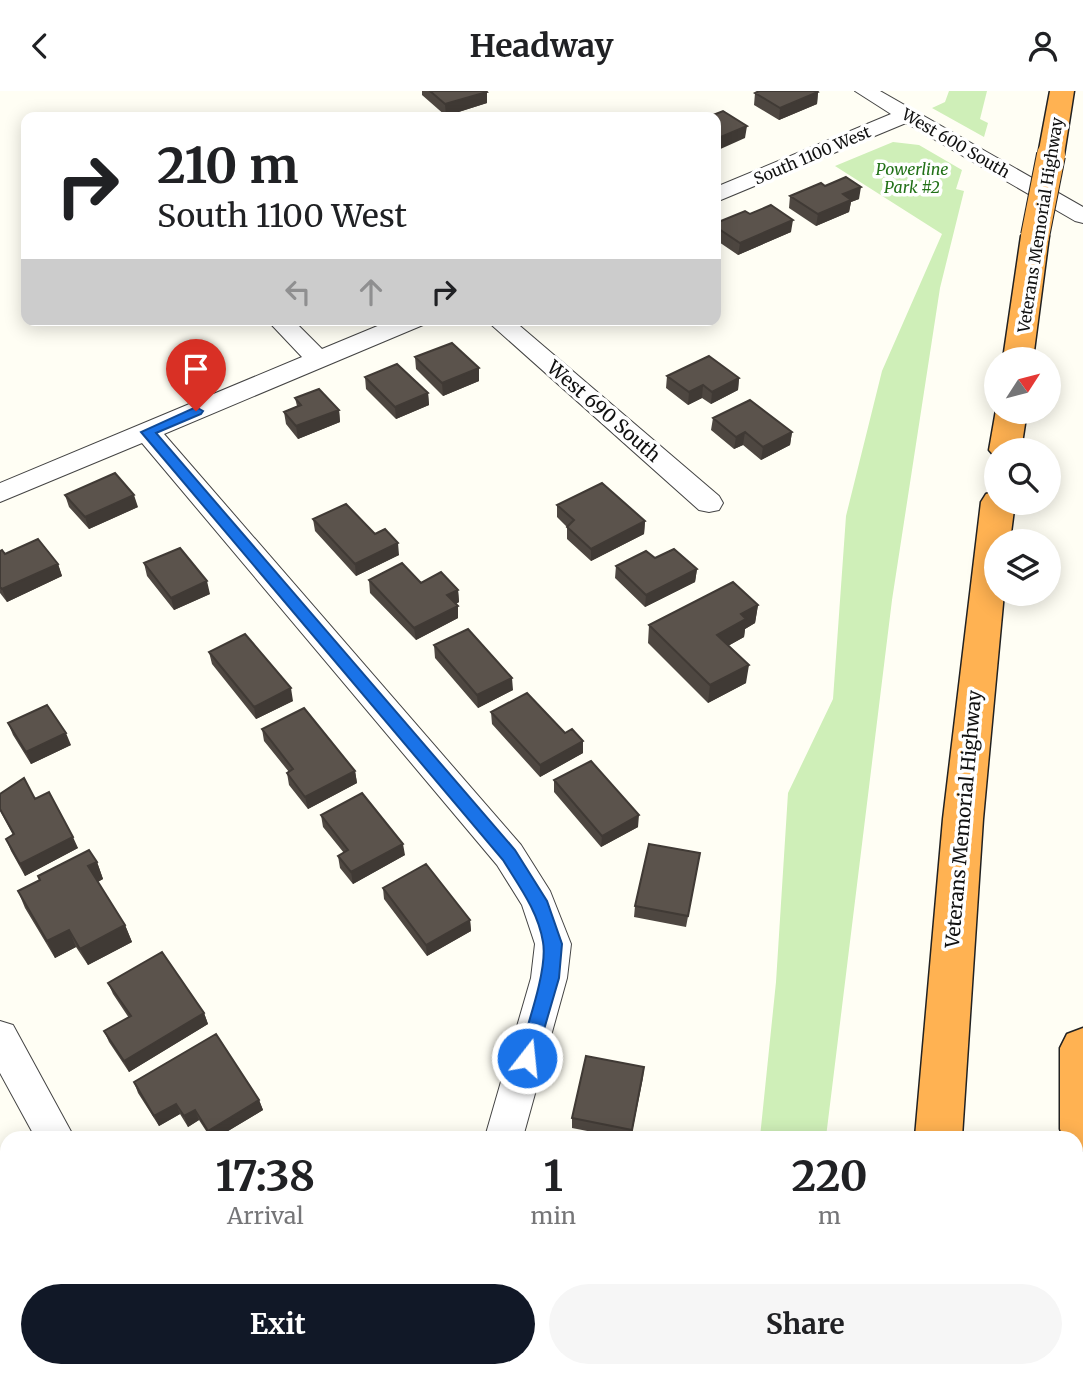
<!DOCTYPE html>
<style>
body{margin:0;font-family:Merriweather,serif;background:#f6f6f6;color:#202124;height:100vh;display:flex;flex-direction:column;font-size:26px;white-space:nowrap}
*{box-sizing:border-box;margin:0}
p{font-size:23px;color:#757577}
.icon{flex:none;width:38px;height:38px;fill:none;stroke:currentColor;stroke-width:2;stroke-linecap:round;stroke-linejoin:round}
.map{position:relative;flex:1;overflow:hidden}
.drawer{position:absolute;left:0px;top:1040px;width:1083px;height:247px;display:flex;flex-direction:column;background:#fff;border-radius:21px 21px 0 0;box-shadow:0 4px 18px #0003}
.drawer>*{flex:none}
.hud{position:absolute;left:21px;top:21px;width:700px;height:214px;border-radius:14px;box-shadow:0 4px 18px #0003;background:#fff;color:#202124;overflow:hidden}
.needle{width:46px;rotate:54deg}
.fabs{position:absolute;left:984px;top:256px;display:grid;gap:14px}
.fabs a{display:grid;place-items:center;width:77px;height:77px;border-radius:50%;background:#fff;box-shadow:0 4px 18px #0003;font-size:35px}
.pin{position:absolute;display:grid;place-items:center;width:60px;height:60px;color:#fff;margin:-72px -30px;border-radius:50% 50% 50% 0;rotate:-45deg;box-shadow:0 0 7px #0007}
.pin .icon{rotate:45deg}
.me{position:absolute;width:77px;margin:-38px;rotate:16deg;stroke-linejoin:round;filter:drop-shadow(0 0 5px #0008)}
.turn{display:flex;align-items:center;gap:24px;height:147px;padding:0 21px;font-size:32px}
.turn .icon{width:91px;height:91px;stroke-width:2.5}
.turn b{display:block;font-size:49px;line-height:60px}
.lanes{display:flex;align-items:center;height:66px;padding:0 21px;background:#0003;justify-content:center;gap:35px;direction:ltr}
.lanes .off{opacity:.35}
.eta{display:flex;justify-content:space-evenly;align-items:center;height:119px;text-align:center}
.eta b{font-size:42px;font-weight:700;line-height:49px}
.cta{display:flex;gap:14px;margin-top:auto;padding:14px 21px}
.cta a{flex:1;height:80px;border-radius:42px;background:#111827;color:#fff;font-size:28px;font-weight:700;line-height:80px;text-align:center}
.cta a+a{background:#f6f6f6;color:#202124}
header{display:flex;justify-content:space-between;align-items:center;height:91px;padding:0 21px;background:#fff;font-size:32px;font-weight:700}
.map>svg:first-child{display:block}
.green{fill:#cfefb8}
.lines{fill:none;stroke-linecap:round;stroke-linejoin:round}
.minor-casing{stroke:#444;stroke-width:2}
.highway-casing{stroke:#222;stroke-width:3}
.minor{fill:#fff;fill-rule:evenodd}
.highway{fill:#ffb252;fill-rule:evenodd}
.highway-bridge-casing{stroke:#222;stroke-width:30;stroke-linecap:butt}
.highway-bridge{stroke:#ffb252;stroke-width:28}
.wall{fill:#4e4741}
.shaded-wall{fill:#403a35}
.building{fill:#5b534c;stroke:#403a35;stroke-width:2}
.route{fill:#1a73e8;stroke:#114b97;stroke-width:2}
.labels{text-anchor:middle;stroke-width:7;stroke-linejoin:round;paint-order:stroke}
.far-street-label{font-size:16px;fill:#111;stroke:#fff}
.far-park-label{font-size:16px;font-style:italic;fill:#227118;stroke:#fff}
.street-label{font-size:19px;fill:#111;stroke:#fff}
</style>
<header><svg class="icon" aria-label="back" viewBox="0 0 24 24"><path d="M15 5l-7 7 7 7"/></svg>Headway<svg class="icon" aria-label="person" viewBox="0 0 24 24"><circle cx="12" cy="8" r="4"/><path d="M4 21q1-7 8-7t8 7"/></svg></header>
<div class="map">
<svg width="1083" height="1286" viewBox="0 0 1083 1286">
<rect width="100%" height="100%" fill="#fffef4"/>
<path class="green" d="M949,0H987L980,28L988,32L984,46L932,17L945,11Z
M893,51L919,54L962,79L956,98L964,100L940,197L892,509L826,1046H760L776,891L788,702L833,608L846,425L882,280L942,143L835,75Z
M735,1279H799V1286H734Z"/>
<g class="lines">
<g class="minor-casing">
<path id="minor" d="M855,0H880L1083,116V132L1075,130L906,32L716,111V96L891,23Z
M267,229H293L322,258L392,229H426L423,234L164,343L521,754L550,800L571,853L567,887L523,1046H485L531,887L535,853L522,814L497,774L142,352L0,411V392L302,266Z
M486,229H513L719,405L723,412L719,419L709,421L699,419Z
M0,930L13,934L74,1046H35L0,982Z
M81,1279H131L128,1286H79Z
M165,1279H209L211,1286H168Z
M356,1279H398L397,1286H355Z"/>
</g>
<g class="highway-casing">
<path id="highway" d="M1050,0H1074L1064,64L1060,70L1051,72L1042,70L1038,64Z
M1035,137L1045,139L1049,145L1033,268H1003L1021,145L1025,139Z
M996,319L1027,320L1021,359H996V367L989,359Z
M996,400V411H1015L1010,450H996V502H1004L983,728L962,1046H915L943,728L981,411L986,403Z
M1083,937V1060L1076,1057V1046H1063L1060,1038V957L1067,943Z
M897,1279H949V1286H897Z"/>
</g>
<use href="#minor" class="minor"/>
<use href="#highway" class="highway"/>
<g class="highway-bridge-casing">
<path id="highway-bridge" d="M1035,145L1051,64"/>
</g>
<use href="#highway-bridge" class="highway-bridge"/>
</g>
<path class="wall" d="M422,0H486L487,12L446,25L422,4Z
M818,1L817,13L779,29L754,14L755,2Z
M825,95L859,108L851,111L849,121L816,135L789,117L790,105Z
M750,123L791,141L738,164L716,149V132Z
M415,266L479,290L443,305L416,278Z
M667,285L739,287L738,299L711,313L702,307L688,314L666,297Z
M365,286L428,302L429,314L396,328L366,298Z
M295,307L339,319L340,331L298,348L286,333L284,321L297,315Z
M713,327L792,341L790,354L761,369L743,354L734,358L711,339Z
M65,404L138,416L89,438L69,416Z
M557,414L645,430L644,443L591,470L567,448V436L557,426Z
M313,428L375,443L399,464L356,485L315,440Z
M0,460L5,463L58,473L62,485L7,511L0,502Z
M655,467L697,478L695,491L645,516L615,487L616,475Z
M144,472L210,503L174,519L147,485Z
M369,489L421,492L458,499L459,511L456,513L458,515V527L416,549L370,502Z
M758,514L755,532L745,538L744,546L728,555L746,592L708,612L648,552L649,534Z
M434,554L513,599L478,617L435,567Z
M209,561L293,610L256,628L212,573Z
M491,621L565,642L583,650V662L540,686L492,633Z
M8,632L71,654L31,673L13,644Z
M262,638L355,680L357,692L308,718L289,694L287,682L289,681L264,650Z
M554,689L638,736L601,756L554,701Z
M0,703L35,708L78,757L25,785L11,760L6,748L13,744L0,720Z
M321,724L405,764L353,793L340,777L338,765L344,762L323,736Z
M97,771L103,788L98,791L125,834L132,851L88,874L76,856L55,867L25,817L18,800L40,789L38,785Z
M698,774L686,836L634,826L635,815Z
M383,797L470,829L471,840L427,865L384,808Z
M108,892L204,922L208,933L129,981L109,951L104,940L129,927L113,903Z
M644,976L631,1046H618L572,1037V1027Z
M134,991L259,1009L263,1019L218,1046H210L199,1029L188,1036L180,1023L159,1035L138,1002Z"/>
<path class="shaded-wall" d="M487,1V12L446,25L445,13Z
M818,1L817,13L779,29L780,17Z
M747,35L745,47L716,60V48Z
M861,96L859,108L851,111L849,121L816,135L818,123L843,103Z
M793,129L791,141L738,164L740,152Z
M719,168L718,175L716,176V170Z
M479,277V290L443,305L442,292Z
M739,287L738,299L711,313L712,301Z
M703,294L702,307L688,314L689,301Z
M428,302L429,314L396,328L395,316Z
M339,319L340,331L298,348L296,335Z
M745,341L743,354L734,358L736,346Z
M792,341L790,354L761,369L763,356Z
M134,404L138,416L89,438L85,426Z
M645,430L644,443L591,470V458Z
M398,452L399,464L356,485L355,473Z
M58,473L62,485L7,511L2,498Z
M697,478L695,491L645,516L646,504Z
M207,490L210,503L174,519L171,507Z
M458,499L459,511L448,517L447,504Z
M758,514L755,532L745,538L744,546L715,562L717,544L741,523Z
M458,515V527L416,549L414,537Z
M749,574L746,592L708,612L710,594Z
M512,587L513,599L478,617L477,604Z
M291,597L293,610L256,628L254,616Z
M66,642L71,654L31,673L26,661Z
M583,650V662L540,686V674Z
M355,680L357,692L308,718L305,706Z
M639,724L638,736L601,756L602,745Z
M73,746L78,757L25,785L20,773Z
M403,753L405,764L353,793L351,781Z
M97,771L103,788L95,792L88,775Z
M470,829L471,840L427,865L426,854Z
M125,834L132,851L88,874L80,858Z
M69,839L76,856L55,867L47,850Z
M204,922L208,933L129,981L124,970Z
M644,976L643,987L631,1046L632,1039Z
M259,1009L263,1019L218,1046H210L208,1040Z
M176,1013L180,1023L159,1035L154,1025Z
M195,1019L199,1029L188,1036L184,1025Z
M0,1128L7,1142V1152L0,1156Z"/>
<path class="building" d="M430,0H486L487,1L445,13Z
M759,0H817L818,1L780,17L755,2Z
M723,20L747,35L716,48V26H708Z
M506,22L512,26H495Z
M846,86L861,96L843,103L851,109L818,123L790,105L821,92L825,95Z
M771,114L793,129L740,152L716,136V132L745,120L750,123Z
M452,252L479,277L442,292L415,266Z
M709,265L739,287L712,301L703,294L689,301L667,285Z
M397,273L428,302L395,316L365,286Z
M319,298L339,319L296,335L284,321L301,314L295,307Z
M750,309L792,341L763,356L745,341L736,346L713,327Z
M115,382L134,404L85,426L65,404Z
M602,392L645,430L591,458L567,436L574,429L557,414Z
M346,413L375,443L385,438L398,452L355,473L313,428Z
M38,448L58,473L2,498L0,496V460L2,459L5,463Z
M180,457L207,490L171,507L144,472Z
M674,458L697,478L646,504L616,475L646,460L655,467Z
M402,472L421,492L441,481L458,499L447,504L458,515L414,537L369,489Z
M733,491L758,514L741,523L746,528L717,544L749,574L710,594L649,534Z
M468,538L512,587L477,604L434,554Z
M245,543L291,597L254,616L209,561Z
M527,602L565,642L572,638L583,650L540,674L491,621Z
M47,614L66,642L26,661L8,632Z
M304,617L355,680L305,706L287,682L293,678L262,638Z
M591,670L639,724L602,745L554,689Z
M24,687L35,708L49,701L73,746L20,773L6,748L14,743L0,718V703Z
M362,702L403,753L351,781L338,765L348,759L321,724Z
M649,753L700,762L688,825L635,815Z
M89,759L97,771L88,775L125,834L80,858L69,839L47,850L18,800L40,789L38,785Z
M426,773L470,829L426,854L383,797Z
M162,861L204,922L124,970L104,940L131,925L108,892Z
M216,943L259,1009L208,1040L195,1019L184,1025L176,1013L154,1025L134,991Z
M586,965L644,976L632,1039L572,1027Z"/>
<path class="route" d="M196,316L203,320L201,323L156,342L515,759L547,810L562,853L559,887L534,973L527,975L520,973L518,967C526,938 548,879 543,851C538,820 519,795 503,769L141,341Z"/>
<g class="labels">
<g class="far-street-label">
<text transform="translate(956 52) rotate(30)" y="6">West 600 South</text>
<text transform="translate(812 64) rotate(-23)" y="6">South 1100 West</text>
<text transform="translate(1040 134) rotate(-81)" y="6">Veterans Memorial Highway</text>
</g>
<g class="far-park-label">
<text x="912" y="84">Powerline<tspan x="912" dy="18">Park #2</tspan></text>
</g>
<g class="street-label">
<text transform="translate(604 320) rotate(41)" y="7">West 690 South</text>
<text transform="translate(963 728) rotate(-85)" y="7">Veterans Memorial Highway</text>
</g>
</g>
</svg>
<div class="fabs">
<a><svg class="needle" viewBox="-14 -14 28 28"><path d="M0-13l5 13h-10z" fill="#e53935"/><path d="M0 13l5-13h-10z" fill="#757577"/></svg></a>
<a><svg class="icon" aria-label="search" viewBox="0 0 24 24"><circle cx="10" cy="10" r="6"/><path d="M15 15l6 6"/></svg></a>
<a><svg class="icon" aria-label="layers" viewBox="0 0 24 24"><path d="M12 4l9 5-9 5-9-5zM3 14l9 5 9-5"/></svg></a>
</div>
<div class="pin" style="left:196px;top:320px;background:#d93025"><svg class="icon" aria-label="arrive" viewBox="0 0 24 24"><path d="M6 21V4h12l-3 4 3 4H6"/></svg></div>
<svg class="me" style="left:527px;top:967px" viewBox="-20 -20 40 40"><circle r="17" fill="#1a73e8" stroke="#fff" stroke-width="3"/><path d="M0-11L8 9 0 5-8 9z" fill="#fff"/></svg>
<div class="hud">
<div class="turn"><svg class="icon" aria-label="right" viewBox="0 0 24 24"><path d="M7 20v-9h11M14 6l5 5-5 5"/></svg><div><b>210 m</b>South 1100 West</div></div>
<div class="lanes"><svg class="icon off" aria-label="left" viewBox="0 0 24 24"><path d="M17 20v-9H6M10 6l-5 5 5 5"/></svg><svg class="icon off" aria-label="ahead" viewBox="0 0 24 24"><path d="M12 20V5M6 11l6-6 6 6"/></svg><svg class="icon" aria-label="right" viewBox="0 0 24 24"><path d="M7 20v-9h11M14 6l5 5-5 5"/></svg></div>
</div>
<section class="drawer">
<div class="eta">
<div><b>17:38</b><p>Arrival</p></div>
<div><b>1</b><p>min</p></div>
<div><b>220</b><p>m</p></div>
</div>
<div class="cta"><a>Exit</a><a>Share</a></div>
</section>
</div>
